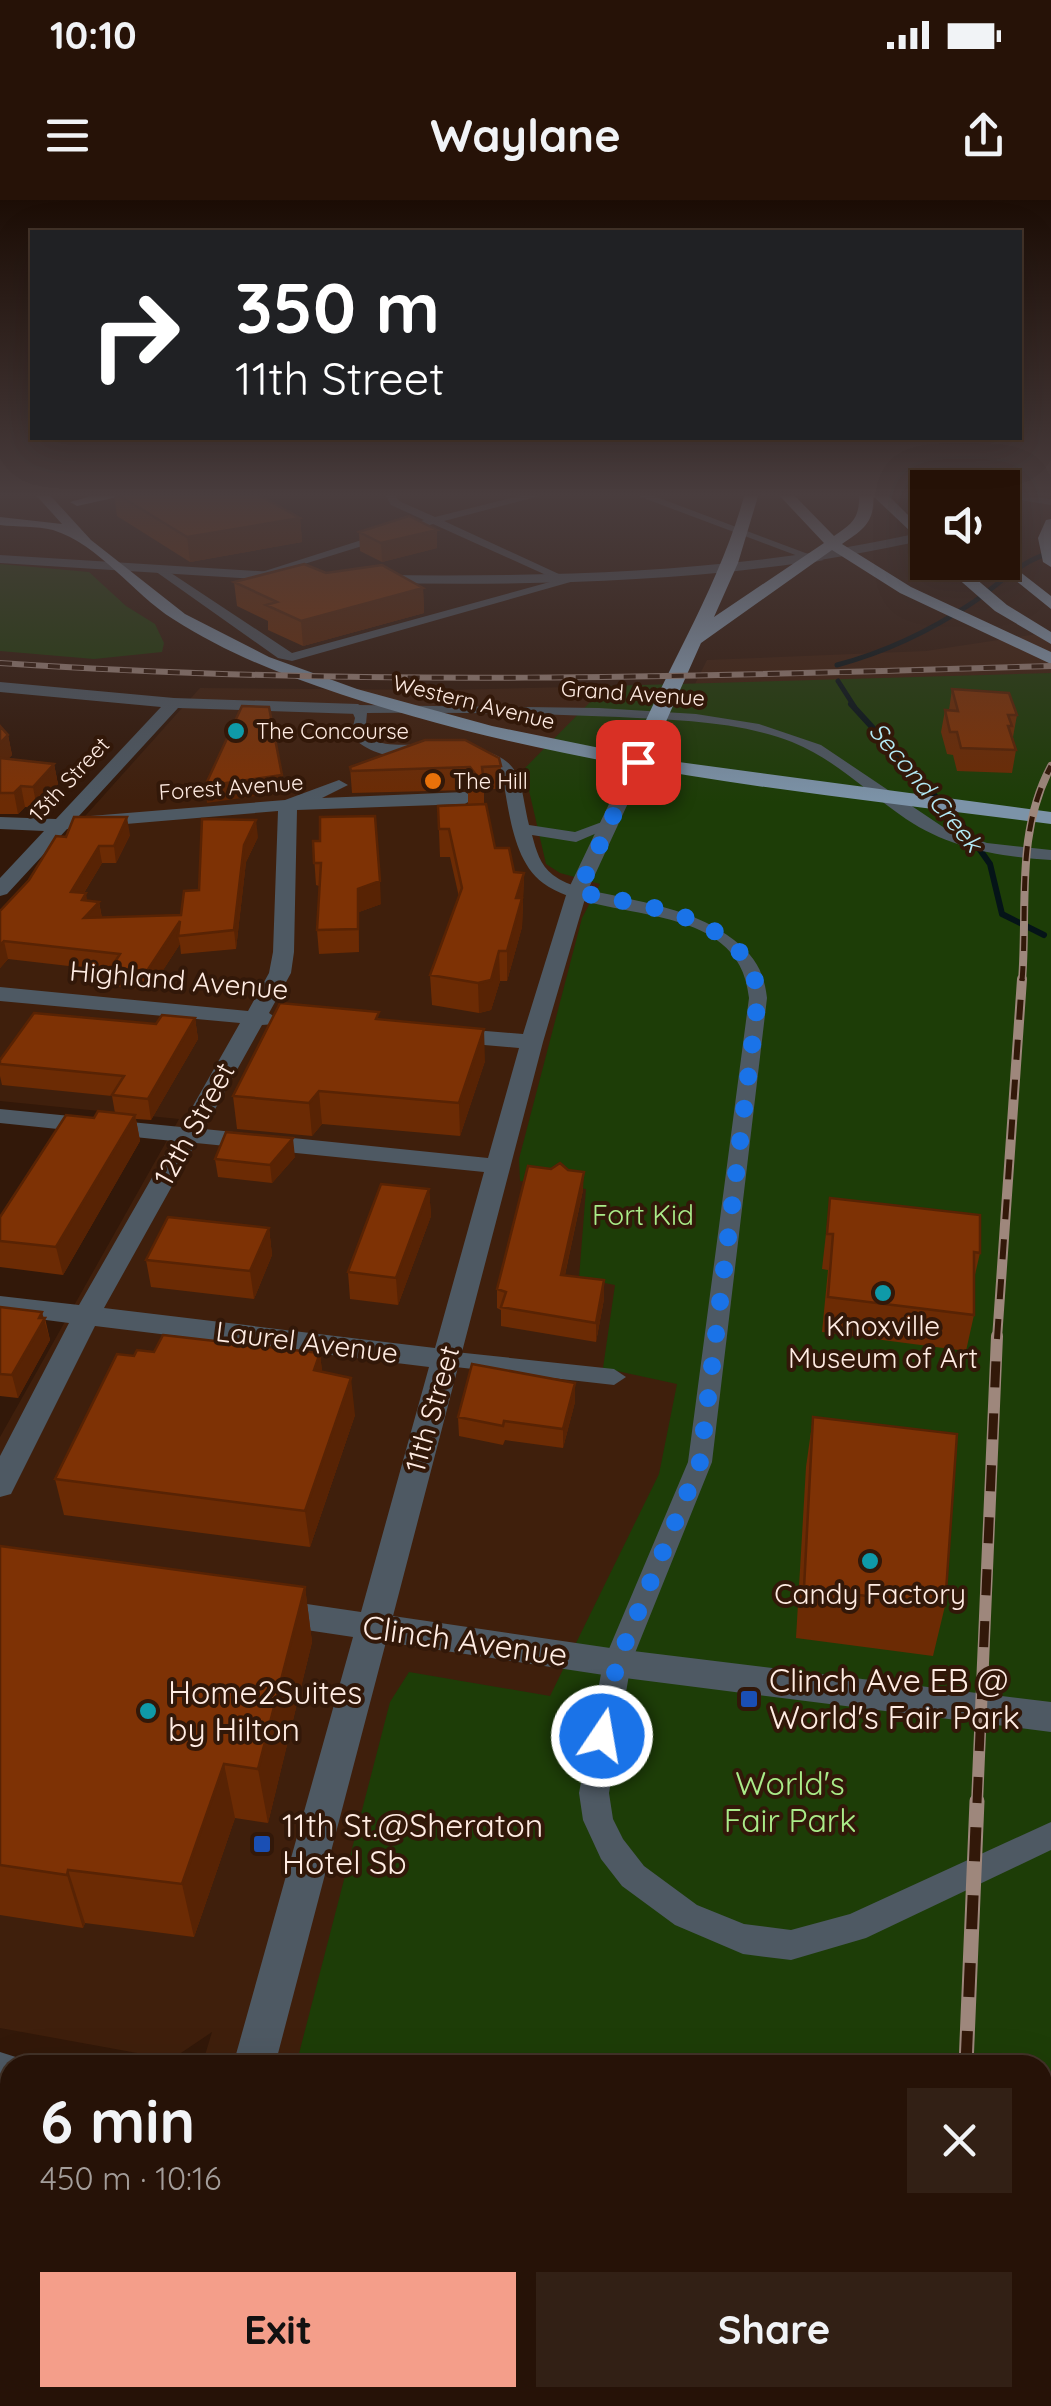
<!DOCTYPE html>
<meta charset="utf-8">
<style>
body{margin:0;font-family:Quicksand,sans-serif;background:#322015;color:#f1f3f6;height:100vh;display:flex;flex-direction:column;font-size:38px;white-space:nowrap}
*{box-sizing:border-box;margin:0}
p{font-size:32px;color:#a49e9b}
.icon{flex:none;width:55px;height:55px;fill:none;stroke:currentColor;stroke-width:2;stroke-linecap:round;stroke-linejoin:round}
.map{position:relative;flex:1;overflow:hidden}
.details{position:absolute;left:0px;top:1855px;width:1052px;height:352px;display:flex;flex-direction:column;background:#261207;border-radius:30px 30px 0 0;box-shadow:0 10px 40px #0002,0 0 0 2px #423228}
.details>*{flex:none}
.hud{position:absolute;left:30px;top:30px;width:992px;height:210px;border-radius:0px;box-shadow:0 10px 40px #0002,0 0 0 2px #423228;background:#202124;color:#fff;overflow:hidden}
.controls{position:absolute;left:910px;top:270px;display:grid;gap:20px}
.controls a{display:grid;place-items:center;width:110px;height:110px;border-radius:0px;background:#261207;box-shadow:0 10px 40px #0002,0 0 0 2px #423228;font-size:50px}
.pin{position:absolute;display:grid;place-items:center;width:85px;height:85px;color:#fff;margin:-42px;border-radius:20px;box-shadow:0 5px 15px #0006}
.me{position:absolute;width:110px;margin:-55px;rotate:12deg;stroke-linejoin:round;filter:drop-shadow(0 0 8px #0008)}
.turn{display:flex;align-items:center;gap:35px;height:210px;padding:0 40px;font-size:45px}
.turn .icon{width:130px;height:130px;stroke-width:2.5}
.turn b{display:block;font-size:70px;line-height:85px}
.round{display:grid;place-items:center;flex:none;width:105px;height:105px;border-radius:0px;background:#322015}
.head{display:flex;align-items:center;justify-content:space-between;height:170px;padding:0 40px}
h1{font-size:60px;font-weight:700;line-height:75px}
.cta{display:flex;gap:20px;margin-top:auto;padding:20px 40px}
.cta a{flex:1;height:115px;border-radius:0px;background:#f49e8a;color:#111;font-size:40px;font-weight:700;line-height:115px;text-align:center}
.cta a+a{background:#322015;color:#f1f3f6}
.status{display:flex;justify-content:space-between;align-items:center;height:70px;padding:0 50px;background:#261207;direction:ltr}
.status svg{height:28px;fill:currentColor}
header{display:flex;justify-content:space-between;align-items:center;height:130px;padding:0 40px;background:#261207;font-size:45px;font-weight:700}
.map>svg:first-child{display:block}
.built{fill:#3f1f0c}
.green{fill:#1d3d07}
.lines{fill:none;stroke-linecap:round;stroke-linejoin:round}
.stream-far1{stroke:#051418;stroke-width:5}
.stream{stroke:#051418;stroke-width:6}
.minor{fill:#4e5963;fill-rule:evenodd}
.tertiary{fill:#4e5963;fill-rule:evenodd}
.primary{fill:#7c93a8;fill-rule:evenodd}
.motorway{fill:#8eaac3;fill-rule:evenodd}
.rail-far4-casing{stroke:#9e877c;stroke-width:6}
.rail-far3-casing{stroke:#9e877c;stroke-width:8}
.rail-far2-casing{stroke:#9e877c;stroke-width:10}
.rail-far1-casing{stroke:#9e877c;stroke-width:12}
.rail-casing{stroke:#9e877c;stroke-width:15}
.rail-far4{stroke:#321809;stroke-width:4;stroke-dasharray:12;stroke-linecap:butt}
.rail-far3{stroke:#321809;stroke-width:5;stroke-dasharray:15;stroke-linecap:butt}
.rail-far2{stroke:#321809;stroke-width:6;stroke-dasharray:20;stroke-linecap:butt}
.rail-far1{stroke:#321809;stroke-width:9;stroke-dasharray:26;stroke-linecap:butt}
.rail{stroke:#321809;stroke-width:11;stroke-dasharray:34;stroke-linecap:butt}
.wall{fill:#6c2b04}
.shaded-wall{fill:#582304}
.building{fill:#7e3205;stroke:#582304;stroke-width:2.5}
.route{stroke:#1a73e8;stroke-width:18;stroke-dasharray:0 32.4}
.culture-dot{fill:#0f9aa8;stroke:#321809;stroke-width:4}
.food-dot{fill:#e8710a;stroke:#321809;stroke-width:4}
.transit-dot{fill:#1a4fb4;stroke:#321809;stroke-width:4}
.labels{text-anchor:middle;stroke-width:8;stroke-linejoin:round;paint-order:stroke}
.far-street-label{font-size:22px;fill:#ffece3;stroke:#321809}
.far-poi-label{font-size:22px;fill:#ffece3;stroke:#321809;text-anchor:start}
.far-water-label{font-size:25px;font-style:italic;fill:#b4ebf7;stroke:#321809}
.street-label{font-size:28px;fill:#ffece3;stroke:#321809}
.park-label{font-size:28px;fill:#aaec89;stroke:#321809}
.poi-label{font-size:28px;fill:#ffece3;stroke:#321809}
.near-street-label{font-size:32px;fill:#ffece3;stroke:#321809}
.near-poi-label{font-size:32px;fill:#ffece3;stroke:#321809;text-anchor:start}
.near-park-label{font-size:32px;fill:#aaec89;stroke:#321809}
</style>
<div class="status"><b>10:10</b><svg viewBox="0 0 49 12"><path d="M0 12V9h3v3zM5 12V6h3v6zM10 12V3h3v9zM15 12V0h3v12zM26 1h20v11H26zM47 4h2v5h-2z"/></svg></div>
<header><svg class="icon" aria-label="menu" viewBox="0 0 24 24"><path d="M4 6h16M4 12h16M4 18h16"/></svg>Waylane<svg class="icon" aria-label="share" viewBox="0 0 24 24"><path d="M12 15V3M7 8l5-5 5 5M5 13v7h14v-7"/></svg></header>
<div class="map">
<svg width="1051" height="2206" viewBox="0 0 1051 2206">
<rect width="100%" height="100%" fill="#321809"/>
<path class="built" d="M1051,432V2206H94L97,2198H1042V1865H202L212,1832L178,1855L159,1857L0,1828V1237L179,919L0,901V711L200,488L448,490L695,484L707,460L926,451Z"/>
<path class="green" d="M0,364L89,372L126,406L155,424L164,443L162,452L94,459L0,451Z
M1051,473V2206H208L210,2198H1042V1865H296L390,1502L409,1472L550,1496L659,1274L677,1184L603,1168L615,1085L579,1078L586,989L520,981L519,959L582,718L600,684L560,673L546,664L524,569L606,486Z"/>
<g class="lines">
<path class="stream-far1" d="M837,465C886,452 930,431 972,403C999,385 1019,361 1051,353
M838,481L854,506"/>
<path class="stream" d="M851,504L966,630L990,664L1002,714L1044,735"/>
<path class="minor" d="M384,293H394L399,301L435,317L531,293H551L444,321L574,381L292,461L278,458L155,371L165,369L292,453L557,380L433,324L256,379L246,377L424,320L391,305Z
M630,293H646L824,360L814,362Z
M1014,295L1051,299V305L1014,299Z
M358,505L599,508L696,514L759,524L821,545L946,629L987,643L1051,650V660C1000,657 949,648 906,619C868,593 835,559 792,542C738,521 676,520 619,517C535,513 451,512 367,513L365,534C386,553 411,538 431,550C409,564 368,556 351,535L355,518L351,509Z
M471,547C525,560 518,577 529,625L575,632L610,619L618,624L576,642L532,635C536,650 540,665 553,675C569,687 593,691 612,695C656,705 698,712 734,740C755,756 764,772 767,798L712,1262L631,1463L609,1593L613,1619L623,1639L644,1666L697,1705L744,1724L791,1730L850,1714L1051,1622V1650L866,1738L791,1760L743,1754L675,1725L622,1686L601,1659L583,1620L579,1593L603,1463L688,1262L749,798C740,696 599,725 543,683C511,659 509,605 501,570L486,559L466,554L464,551Z
M446,1151L614,1169L626,1177L614,1185L438,1165L434,1159Z
M0,1852L22,1859L24,1865H10V1888L0,1886Z"/>
<path class="tertiary" d="M1013,293H1030L1002,307V298Z
M928,331V339C744,382 561,386 373,383L366,379L373,375C561,377 744,373 928,331Z
M0,355L290,373L297,377L290,381L0,363Z
M0,482L174,498L358,504L366,509L358,514L178,508L78,617L285,600L339,580L348,585L322,598L465,592L474,598L465,604L297,610L294,752L291,773L269,813L278,819L275,824L262,825L204,929L488,958L519,848L450,842L439,835L450,828L523,834L567,692L629,562L638,557L644,558L647,562L587,692L543,842L393,1416L617,1449L1051,1502V1532L617,1477L386,1442L275,1865H233L353,1437L273,1425L261,1421L256,1412L261,1403L273,1399L361,1412L429,1167L95,1126L11,1294L0,1297V1256L69,1123L0,1114V1096L79,1105L173,941L0,923V909L181,927L240,823L0,801V787L248,811L269,773L273,752L278,611L67,629L7,694L0,696V678L44,631L0,629V617L56,619L161,507L0,492ZM196,943L484,972L435,1148L104,1108Z
M136,2198H184L182,2206H134Z"/>
<path class="primary" d="M34,293H48L91,340L185,414L269,457L357,489L492,526L649,558L1051,612V624C805,592 553,569 317,486C267,469 218,448 173,419C132,393 100,345 53,330C37,326 17,327 0,325V317L62,324Z"/>
<path class="motorway" d="M102,293H135L77,306L70,302Z
M745,293H759L738,363L714,417L824,343L777,293H792L834,336C853,323 860,318 859,293H886L928,335V348L873,296C875,322 863,330 842,344L911,387L1051,452V464L900,393L832,350L701,443L648,562L638,568L631,566L628,562C664,471 719,389 745,293Z
M914,293H928V303Z
M1051,319V367L1043,362L1038,338L1046,320Z
M1002,358L1051,396V409L993,362H1002Z
M939,362H956L1007,405L1051,432V444L995,411Z"/>
<g class="rail-far4-casing">
<path id="rail-far4" d="M0,463C351,487 700,477 1051,466"/>
</g>
<g class="rail-far3-casing">
<path id="rail-far3" d="M1022,781C1028,707 1015,634 1051,566"/>
</g>
<g class="rail-far2-casing">
<path id="rail-far2" d="M997,1139L1022,779"/>
</g>
<g class="rail-far1-casing">
<path id="rail-far1" d="M977,1603L997,1136"/>
</g>
<g class="rail-casing">
<path id="rail" d="M966,1865L977,1601
M951,2198V2206"/>
</g>
<use href="#rail-far4" class="rail-far4"/>
<use href="#rail-far3" class="rail-far3"/>
<use href="#rail-far2" class="rail-far2"/>
<use href="#rail-far1" class="rail-far1"/>
<use href="#rail" class="rail"/>
</g>
<path class="wall" d="M114,293L300,318L302,342L190,362L117,316Z
M359,332L437,348L382,362L360,351Z
M326,373L423,388L424,413L303,446L268,430V421L237,406L234,382Z
M952,489L1017,515L1013,537L1016,550L1012,573L957,571L953,555L947,554L941,532L945,510H949Z
M0,526L8,535L12,555L8,559L54,564L58,584L37,608L25,607L18,614H0Z
M501,566V589H484V604L495,648L514,672L524,673L522,727L507,781H500L491,810L479,813L432,805L430,775L459,697L450,657H440L438,606L468,605V590L352,593L350,567Z
M130,635L116,663H102L84,693L87,701L99,702L102,718L181,715L199,690L258,637L246,662L236,749L181,754L180,744L150,790L114,786L112,771L8,759L0,768V711L29,680L56,636Z
M313,641L381,704L359,712V752L319,754L317,730L319,686L316,685Z
M195,818L198,839L151,920L136,919L140,941L63,1075L0,1067V1017L94,918L115,913L112,896L2,885L0,876V860L156,824Z
M380,820L485,861L460,936L322,924L312,936L237,929L233,896Z
M295,957L272,983L218,977L215,959Z
M429,989L431,1016L398,1105L350,1099L348,1072Z
M583,990L565,1075L604,1099L596,1142L501,1126V1110L497,1108V1089Z
M830,998L980,1053L974,1079V1115L966,1151L822,1132L828,1070L822,1069Z
M269,1028L272,1055L254,1099L151,1087L146,1060Z
M0,1107L45,1118L50,1140L18,1198L0,1196Z
M154,1152L320,1153L322,1172L355,1215L310,1347L64,1315L55,1279L134,1156Z
M575,1202L563,1248L505,1240L503,1245L459,1236L458,1217Z
M813,1217L945,1406L933,1456L796,1438L806,1267Z
M0,1346L305,1387L312,1442L268,1623L235,1618L194,1737L85,1723L83,1728L0,1715Z"/>
<path class="shaded-wall" d="M300,318L302,342L190,362L187,337Z
M437,330V348L382,362L381,343Z
M423,388L424,413L303,446L301,421Z
M8,535L12,555L0,566V543Z
M54,564L58,584L37,608L33,587Z
M282,575L284,592L207,603L205,586Z
M21,586L25,607L18,614L14,593Z
M127,617L130,635L116,663L114,646Z
M256,620L258,637L246,662L236,749L234,730L244,645Z
M99,646L102,663L74,709L71,692Z
M524,673L522,727L507,781V751L516,698Z
M380,681L381,704L359,712V752L358,689Z
M86,693L89,711L99,702L102,720L88,736L82,700Z
M180,721L178,736L180,744L150,790L147,771Z
M4,741L8,759L0,768V745Z
M499,751L500,781L491,810L479,813L478,783Z
M195,818L198,839L151,920L148,899Z
M484,829L485,861L460,936L459,903Z
M319,891L322,924L312,936L309,903Z
M135,915L140,941L63,1075L56,1047Z
M293,938L295,957L272,983L270,965Z
M584,972L583,990L561,1093V1075Z
M429,989L431,1016L398,1105L396,1078Z
M269,1028L272,1055L254,1099L250,1071Z
M604,1080V1099L596,1142V1123Z
M42,1112L50,1140L18,1198L12,1175Z
M320,1153L324,1190L314,1170Z
M351,1178L355,1215L310,1347L305,1311Z
M575,1183V1202L563,1248V1229Z
M305,1387L312,1442L268,1623L258,1569Z
M224,1564L235,1618L194,1737L182,1684Z
M68,1670L85,1723L83,1728L67,1675Z
M10,2131V2198H31L28,2206H0V2158Z"/>
<path class="building" d="M115,293H255L300,318L187,337Z
M409,316L437,330L381,343L359,332Z
M304,364L326,373L382,365L423,388L301,421L266,405L277,402L234,382Z
M952,489L1009,493L1017,515H1008L1012,526H1008L1016,550L961,548L957,532H950L945,510L958,511Z
M242,506L269,507L282,575L205,586Z
M0,526L8,535L0,543Z
M425,540H465L499,558L501,566L482,567L484,585L468,583L477,576L470,567L351,571L350,567Z
M0,558L54,564L33,587L21,586L14,593H0Z
M486,604L495,648H509L514,672L524,673L516,698H522L507,751H499L491,780L478,783L430,775L462,688L449,629H439L438,606Z
M375,616L380,681L358,689V729L317,730L321,663H314L313,641H320V617Z
M74,617H127L114,646H99L71,692L86,693L82,700L99,702L84,718L181,715L184,691L199,690L202,619L256,620L244,645L234,730L178,736L180,721L147,771L111,768L120,754L4,741L0,745V711L29,680L56,636L66,637Z
M280,803L379,812L376,819L484,829L459,903L319,891L309,903L233,896Z
M34,813L156,824L162,815L195,818L148,899L112,895L124,876L0,864V860Z
M98,911L135,915L56,1047L0,1041V1017L66,915L94,918Z
M226,932L293,938L270,965L215,959Z
M560,963L568,970L584,972L561,1075L604,1080L596,1123L501,1107L506,1092L497,1089L528,966L551,969Z
M381,984L429,989L396,1078L348,1072Z
M830,998L980,1015V1053L974,1052V1115L828,1097L833,1034H827Z
M168,1017L269,1028L250,1071L146,1060Z
M0,1107L42,1112L39,1118H45L12,1175L0,1174Z
M163,1135L320,1153L314,1170L351,1178L305,1311L55,1279L117,1154L134,1156L137,1150L154,1152Z
M472,1164L575,1183L563,1229L504,1221L503,1226L458,1217Z
M813,1217L957,1234L945,1406L804,1388Z
M0,1346L305,1387L258,1569L224,1564L182,1684L68,1670L67,1675L0,1665Z
M0,1887L10,1889V2131L0,2158Z"/>
<linearGradient id="sky" x2="0" y2="1"><stop stop-color="#1c0d05"/><stop offset="0.49" stop-color="#493d3e"/><stop offset="1" stop-color="#493d3e" stop-opacity="0"/></linearGradient>
<rect width="1051" height="602" fill="url(#sky)"/>
<g class="lines">
<path class="route" d="M602,1536L617,1463L700,1262L758,798C752,715 642,706 578,692L638,562"/>
</g>
<g class="culture-dot">
<circle cx="236" cy="531" r="10"/>
<circle cx="883" cy="1093" r="10"/>
<circle cx="870" cy="1361" r="10"/>
<circle cx="148" cy="1511" r="10"/>
</g>
<circle class="food-dot" cx="433" cy="581" r="10"/>
<g class="transit-dot">
<rect x="739" y="1489" width="20" height="20" rx="5"/>
<rect x="252" y="1634" width="20" height="20" rx="5"/>
</g>
<g class="labels">
<g class="far-street-label">
<text transform="translate(633 493) rotate(4)" y="8">Grand Avenue</text>
<text transform="translate(474 502) rotate(14)" y="8">Western Avenue</text>
<text transform="translate(69 579) rotate(-47)" y="8">13th Street</text>
<text transform="translate(231 587) rotate(-4)" y="8">Forest Avenue</text>
</g>
<g class="far-poi-label">
<text x="256" y="539">The Concourse</text>
<text x="453" y="589">The Hill</text>
</g>
<g class="far-water-label">
<text transform="translate(926 587) rotate(50)" y="9">Second Creek</text>
</g>
<g class="street-label">
<text transform="translate(179 780) rotate(5)" y="10">Highland Avenue</text>
<text transform="translate(194 924) rotate(-61)" y="10">12th Street</text>
<text transform="translate(307 1142) rotate(7)" y="10">Laurel Avenue</text>
<text transform="translate(432 1209) rotate(-74)" y="10">11th Street</text>
</g>
<g class="park-label">
<text x="643" y="1025">Fort Kid</text>
</g>
<g class="poi-label">
<text x="883" y="1136">Knoxville<tspan x="883" dy="32">Museum of Art</tspan></text>
<text x="870" y="1404">Candy Factory</text>
</g>
<g class="near-street-label">
<text transform="translate(465 1441) rotate(8)" y="11">Clinch Avenue</text>
</g>
<g class="near-poi-label">
<text x="769" y="1492">Clinch Ave EB @<tspan x="769" dy="37">World's Fair Park</tspan></text>
<text x="168" y="1504">Home2Suites<tspan x="168" dy="37">by Hilton</tspan></text>
<text x="282" y="1637">11th St.@Sheraton<tspan x="282" dy="37">Hotel Sb</tspan></text>
</g>
<g class="near-park-label">
<text x="790" y="1595">World's<tspan x="790" dy="37">Fair Park</tspan></text>
</g>
</g>
</svg>
<div class="controls">
<a><svg class="icon" aria-label="sound" viewBox="0 0 24 24"><path d="M4 9h4l5-4v14l-5-4H4zM17 9q2 3 0 6"/></svg></a>
</div>
<div class="pin" style="left:638px;top:562px;background:#d93025"><svg class="icon" aria-label="arrive" viewBox="0 0 24 24"><path d="M6 21V4h12l-3 4 3 4H6"/></svg></div>
<svg class="me" style="left:602px;top:1536px" viewBox="-20 -20 40 40"><circle r="17" fill="#1a73e8" stroke="#fff" stroke-width="3"/><path d="M0-11L8 9 0 5-8 9z" fill="#fff"/></svg>
<div class="hud">
<div class="turn"><svg class="icon" aria-label="right" viewBox="0 0 24 24"><path d="M7 20v-9h11M14 6l5 5-5 5"/></svg><div><b>350 m</b>11th Street</div></div>
</div>
<section class="details">
<div class="head"><div><h1>6 min</h1><p>450 m · 10:16</p></div><a class="round"><svg class="icon" aria-label="close" viewBox="0 0 24 24"><path d="M6 6l12 12M18 6L6 18"/></svg></a></div>
<div class="cta"><a>Exit</a><a>Share</a></div>
</section>
</div>
